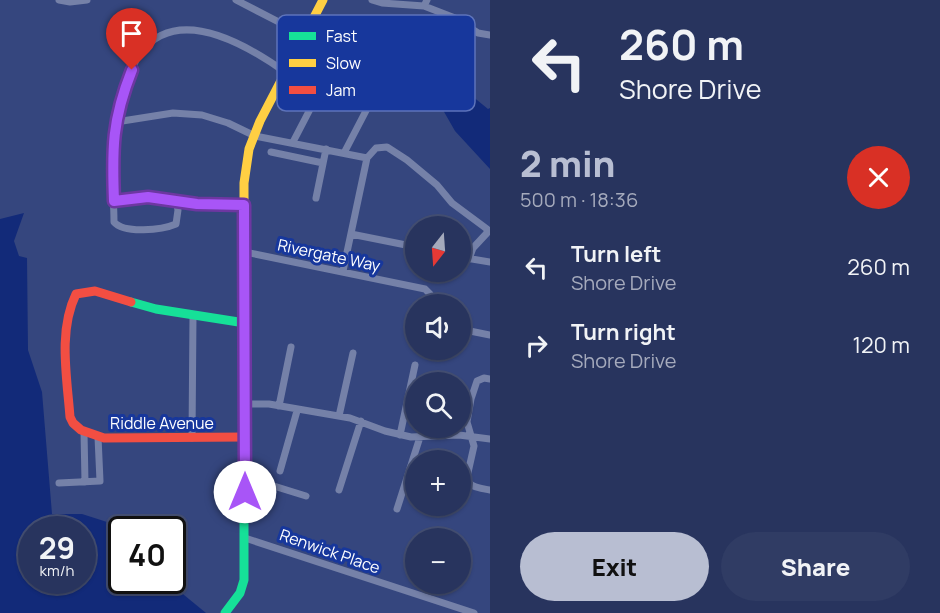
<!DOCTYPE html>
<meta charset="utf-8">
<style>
body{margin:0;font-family:Manrope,sans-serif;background:#303c64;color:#f1f3f6;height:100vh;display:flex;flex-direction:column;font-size:22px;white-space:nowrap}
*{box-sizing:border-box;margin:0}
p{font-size:20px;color:#a5aabc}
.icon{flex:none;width:33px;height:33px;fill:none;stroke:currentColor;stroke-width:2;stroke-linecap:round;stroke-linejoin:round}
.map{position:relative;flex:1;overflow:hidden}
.side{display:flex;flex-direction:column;background:#28345e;width:450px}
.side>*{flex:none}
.banner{background:#28345e;color:#f1f3f6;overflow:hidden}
.needle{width:39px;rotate:197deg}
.controls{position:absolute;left:405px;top:216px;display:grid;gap:12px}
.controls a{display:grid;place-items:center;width:66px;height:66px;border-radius:50%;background:#28345e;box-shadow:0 2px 4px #0004,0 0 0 2px #444f73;font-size:30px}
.speed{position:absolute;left:18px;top:516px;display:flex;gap:12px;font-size:30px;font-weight:700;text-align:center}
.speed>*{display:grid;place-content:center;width:78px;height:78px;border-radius:50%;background:#28345e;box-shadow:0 2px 4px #0004,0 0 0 2px #444f73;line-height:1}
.speed small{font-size:15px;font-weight:400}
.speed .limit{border:3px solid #111;border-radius:9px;background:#fff;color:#111}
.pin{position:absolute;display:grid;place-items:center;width:51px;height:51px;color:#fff;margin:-62px -26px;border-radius:50% 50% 50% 0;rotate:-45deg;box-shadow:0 0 6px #0007}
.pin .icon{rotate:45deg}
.me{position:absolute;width:66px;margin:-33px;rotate:0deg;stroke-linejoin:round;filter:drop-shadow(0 0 4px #0008)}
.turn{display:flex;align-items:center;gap:21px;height:126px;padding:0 30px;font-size:27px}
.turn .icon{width:78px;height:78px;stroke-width:2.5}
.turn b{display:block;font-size:42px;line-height:51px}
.round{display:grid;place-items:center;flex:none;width:63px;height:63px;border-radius:32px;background:#303c64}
.head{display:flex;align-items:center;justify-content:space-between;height:102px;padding:0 30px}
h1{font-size:36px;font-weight:800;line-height:45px;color:#b8bed2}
.cta{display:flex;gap:12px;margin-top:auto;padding:12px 30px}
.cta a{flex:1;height:69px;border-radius:36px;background:#b8bed2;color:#111;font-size:24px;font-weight:800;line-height:69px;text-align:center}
.cta a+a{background:#303c64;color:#f1f3f6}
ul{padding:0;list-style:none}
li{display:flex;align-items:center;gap:18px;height:78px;padding:0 30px}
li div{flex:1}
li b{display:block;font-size:22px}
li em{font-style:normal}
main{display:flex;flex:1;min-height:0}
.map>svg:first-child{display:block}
.water{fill:#122a79;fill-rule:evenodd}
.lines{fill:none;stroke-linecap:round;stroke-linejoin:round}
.street{stroke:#7581a8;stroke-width:7}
.fast{stroke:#16e098;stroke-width:9}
.slow{stroke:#ffcf43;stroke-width:9}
.jam{stroke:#f24e42;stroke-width:9}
.route-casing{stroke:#6d37a1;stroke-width:15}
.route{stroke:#a855f7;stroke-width:10}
.labels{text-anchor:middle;stroke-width:6;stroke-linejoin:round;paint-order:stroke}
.street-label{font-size:16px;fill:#fff;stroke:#17379c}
.key{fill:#17379c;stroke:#5d73ba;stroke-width:1.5}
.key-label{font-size:16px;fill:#fff}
</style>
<main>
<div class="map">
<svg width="490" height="613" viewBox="0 0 490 613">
<rect width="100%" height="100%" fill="#35467e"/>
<path class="water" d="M391,55L425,61L439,69L488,109L490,108V169L455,131L443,110L423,95L385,76L339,77L317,69L312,70L310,67L317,62C343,74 365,61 391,55Z
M24,213L14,241L19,256L27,258L28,350L42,392L52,514H82L107,522L115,535L121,537L122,580L167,581L206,613H0V219ZM32,530H82V580H32Z"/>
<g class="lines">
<path class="street" d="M59,0L70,2L87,0
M236,0L304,35
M372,0L382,3L424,6
M427,0L424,6L455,18L478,33L490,35
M116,122L173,113L202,115L228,123L255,136L367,158L376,148L387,147L407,160L437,185L452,203L487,229V233L473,248L469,259
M293,142L319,92
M271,152L323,163
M344,153L369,105
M316,198L326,149
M114,201L148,197L197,204L245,205
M176,202L178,210L176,224C162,230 124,234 114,222C114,195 110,166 113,139C115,119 120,100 128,81C132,72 134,60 141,52C179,4 247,45 285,72
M351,234L416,247
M245,252L425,289L430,294L431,304
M460,257L490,262
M343,271L367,158
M460,329L490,335
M490,379L484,378L477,381L471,399L467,422L474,446L467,477C468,488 481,488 490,490
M245,404H269L350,418L385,431L411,437L459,435L490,439
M279,406L291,347
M339,416L353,353
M84,432L85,482
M400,435L415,365
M192,438L193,315
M280,471L297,411
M245,477L306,496
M59,483L100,481L98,437
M339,490L361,421
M397,509L420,437
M245,538L474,613"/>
<path class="fast" d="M131,302L156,309L245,323
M225,613L240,593L244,580V274"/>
<path class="slow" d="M244,274V183L249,149L260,121L323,0"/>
<path class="jam" d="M131,302L95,291L76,294C58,331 67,377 70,417L73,423L81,430L104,438L245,437"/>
</g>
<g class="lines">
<g class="route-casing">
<path id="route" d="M132,70C112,120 112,149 114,201L148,197L197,204L244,205L245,492"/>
</g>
<use href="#route" class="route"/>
</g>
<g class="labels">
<g class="street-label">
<text transform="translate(329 255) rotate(12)" y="6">Rivergate Way</text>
<text x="162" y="429">Riddle Avenue</text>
<text transform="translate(330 551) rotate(19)" y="6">Renwick Place</text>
</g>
</g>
<rect x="277" y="15" width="198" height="96" rx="9" class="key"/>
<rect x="289" y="32" width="27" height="8" fill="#16e098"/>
<rect x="289" y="59" width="27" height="8" fill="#ffcf43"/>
<rect x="289" y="86" width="27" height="8" fill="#f24e42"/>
<g class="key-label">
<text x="326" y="42">Fast</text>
<text x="326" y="69">Slow</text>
<text x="326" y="96">Jam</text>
</g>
</svg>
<div class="controls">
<a><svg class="needle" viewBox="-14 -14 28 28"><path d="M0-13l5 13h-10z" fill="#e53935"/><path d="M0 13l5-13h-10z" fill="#a5aabc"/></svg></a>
<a><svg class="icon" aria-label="sound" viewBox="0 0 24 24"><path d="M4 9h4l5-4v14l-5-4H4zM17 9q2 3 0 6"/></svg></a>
<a><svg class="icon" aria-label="search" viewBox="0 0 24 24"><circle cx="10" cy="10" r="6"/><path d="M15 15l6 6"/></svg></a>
<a>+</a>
<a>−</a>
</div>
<div class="speed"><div>29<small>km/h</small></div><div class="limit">40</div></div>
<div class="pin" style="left:132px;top:70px;background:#d93025"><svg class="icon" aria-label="arrive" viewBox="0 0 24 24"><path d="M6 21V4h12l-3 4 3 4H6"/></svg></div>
<svg class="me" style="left:245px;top:492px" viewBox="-20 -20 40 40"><circle r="19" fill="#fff"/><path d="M0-13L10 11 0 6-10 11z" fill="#a855f7"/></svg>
</div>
<section class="side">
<div class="banner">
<div class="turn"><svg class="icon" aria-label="left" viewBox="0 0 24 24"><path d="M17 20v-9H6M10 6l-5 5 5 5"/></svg><div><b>260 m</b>Shore Drive</div></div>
</div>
<div class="head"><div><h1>2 min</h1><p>500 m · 18:36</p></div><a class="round" style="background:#d93025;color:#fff"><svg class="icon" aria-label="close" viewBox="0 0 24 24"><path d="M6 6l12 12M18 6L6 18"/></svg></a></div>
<ul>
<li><svg class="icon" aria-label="left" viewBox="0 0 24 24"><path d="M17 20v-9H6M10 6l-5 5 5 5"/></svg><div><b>Turn left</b><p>Shore Drive</p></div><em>260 m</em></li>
<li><svg class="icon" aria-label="right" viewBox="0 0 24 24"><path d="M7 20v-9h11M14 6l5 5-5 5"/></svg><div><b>Turn right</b><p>Shore Drive</p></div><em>120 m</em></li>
</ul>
<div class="cta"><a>Exit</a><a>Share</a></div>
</section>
</main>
